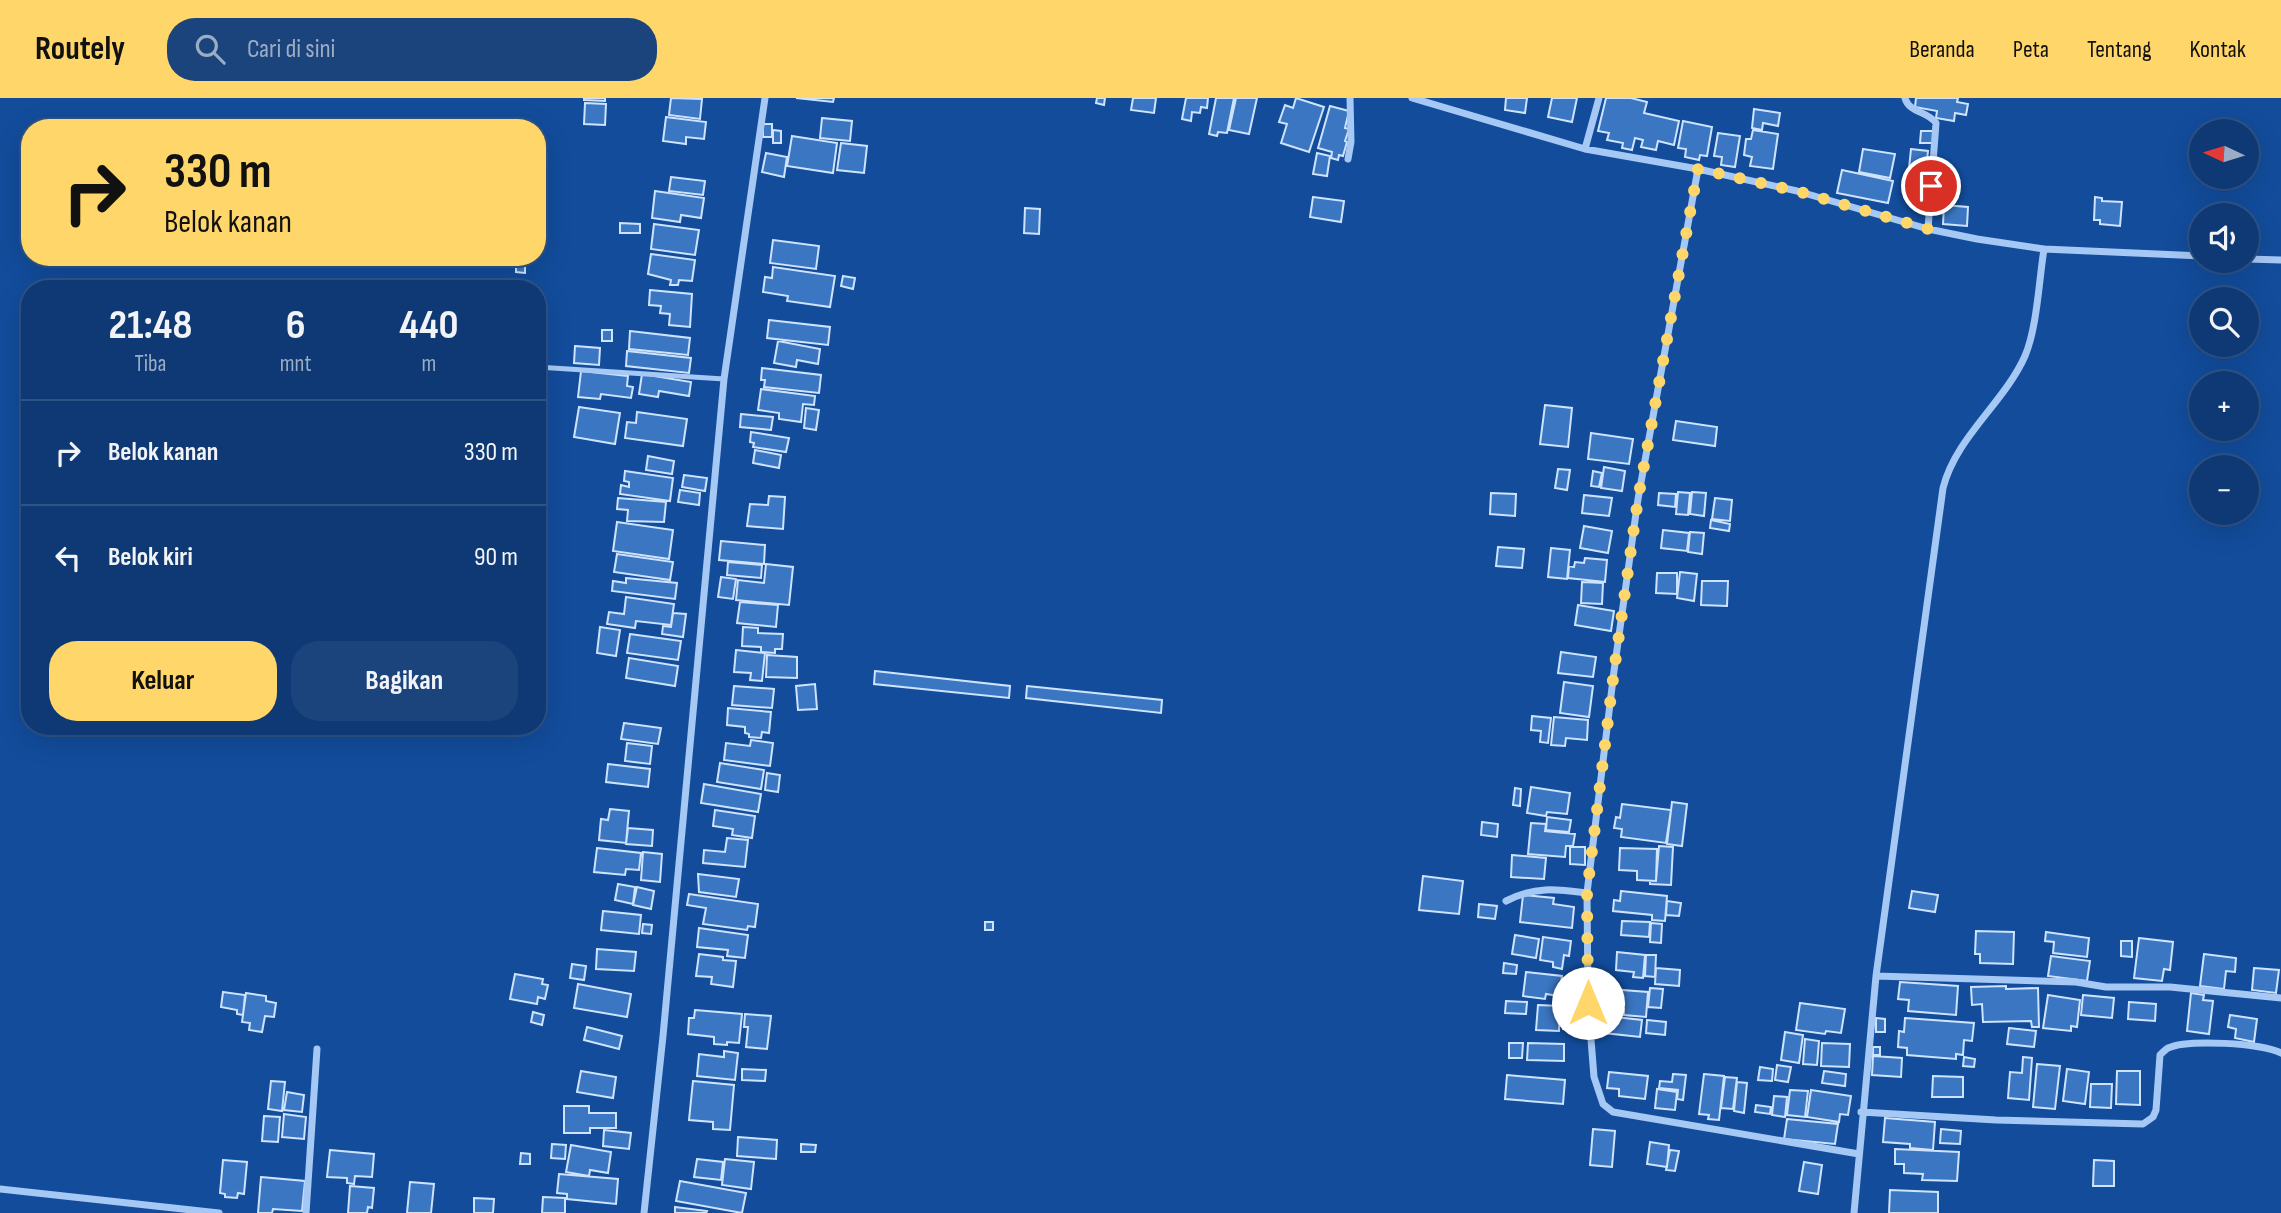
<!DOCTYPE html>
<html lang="id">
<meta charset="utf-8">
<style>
body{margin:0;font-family:"Sofia Sans Condensed",sans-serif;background:#1c447c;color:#f1f3f6;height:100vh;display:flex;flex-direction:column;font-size:26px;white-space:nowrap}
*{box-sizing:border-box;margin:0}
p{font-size:23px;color:#9bacc5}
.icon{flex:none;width:38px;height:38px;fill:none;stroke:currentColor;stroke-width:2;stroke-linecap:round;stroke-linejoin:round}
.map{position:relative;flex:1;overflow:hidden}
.panel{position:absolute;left:21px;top:182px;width:525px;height:455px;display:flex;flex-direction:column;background:#0e3974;border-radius:28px;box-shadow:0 7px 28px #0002,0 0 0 2px #2e5386}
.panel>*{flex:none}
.hud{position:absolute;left:21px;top:21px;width:525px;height:147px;border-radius:28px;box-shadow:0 7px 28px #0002,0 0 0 2px #2e5386;background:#ffd669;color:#111;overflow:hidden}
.needle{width:46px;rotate:274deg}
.tools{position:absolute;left:2189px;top:21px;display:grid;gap:14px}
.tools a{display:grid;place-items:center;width:70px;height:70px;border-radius:50%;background:#0e3974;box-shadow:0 7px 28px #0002,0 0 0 2px #2e5386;font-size:35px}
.pin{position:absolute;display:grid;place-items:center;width:60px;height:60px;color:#fff;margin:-30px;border:4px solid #fff;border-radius:50%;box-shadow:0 2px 7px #0007}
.me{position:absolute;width:77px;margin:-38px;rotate:0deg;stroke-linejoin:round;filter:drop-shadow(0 0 5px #0008)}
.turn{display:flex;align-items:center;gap:24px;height:147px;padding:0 28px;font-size:32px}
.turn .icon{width:91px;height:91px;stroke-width:2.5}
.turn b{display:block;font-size:49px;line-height:60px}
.eta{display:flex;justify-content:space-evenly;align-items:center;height:119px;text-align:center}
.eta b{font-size:42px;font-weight:700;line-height:49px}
.button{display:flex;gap:14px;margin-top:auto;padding:14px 28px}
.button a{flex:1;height:80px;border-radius:28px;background:#ffd669;color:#111;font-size:28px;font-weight:700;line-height:80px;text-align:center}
.button a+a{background:#1c447c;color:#f1f3f6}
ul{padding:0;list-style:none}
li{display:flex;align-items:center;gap:21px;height:105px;padding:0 28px;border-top:2px solid #2e5386}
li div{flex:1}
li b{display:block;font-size:26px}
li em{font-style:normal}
header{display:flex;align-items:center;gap:42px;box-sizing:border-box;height:98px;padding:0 35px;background:#ffd669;color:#111}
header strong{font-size:33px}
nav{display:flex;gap:38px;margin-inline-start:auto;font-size:24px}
.search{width:490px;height:63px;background:#1c447c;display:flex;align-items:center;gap:18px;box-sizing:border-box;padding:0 24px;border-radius:28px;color:#9bacc5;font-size:26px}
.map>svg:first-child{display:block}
.building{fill:#3b76c2;stroke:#cee3fd;stroke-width:2}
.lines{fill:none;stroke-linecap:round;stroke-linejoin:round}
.lane{stroke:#a6c8f4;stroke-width:5}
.street{stroke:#a6c8f4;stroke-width:7}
.route{stroke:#ffd669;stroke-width:12;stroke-dasharray:0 21.6}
</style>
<header>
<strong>Routely</strong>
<div class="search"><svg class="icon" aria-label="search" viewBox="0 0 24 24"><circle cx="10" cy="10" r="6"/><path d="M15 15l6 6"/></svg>Cari di sini</div>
<nav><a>Beranda</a><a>Peta</a><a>Tentang</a><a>Kontak</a></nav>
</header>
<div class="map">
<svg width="2281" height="1115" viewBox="0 0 2281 1115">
<rect width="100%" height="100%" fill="#124c9b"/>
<path class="building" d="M584,0H605V3L584,2Z
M671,0L702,1L700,21L669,17Z
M796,0H834L833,4Z
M1097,0H1105L1104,7L1096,5Z
M1133,0H1156L1154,15L1131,12Z
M1186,0H1208L1207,10L1201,9L1200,15L1192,14L1191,23L1182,21Z
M1216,0H1234L1227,35L1218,34L1217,38L1209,36Z
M1236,0H1257L1249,36L1229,32Z
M1296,0L1324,9L1309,54L1281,45L1287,26L1279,24L1285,7L1293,10Z
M1506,0H1527L1525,15L1505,12Z
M1552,0H1577L1572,24L1548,19Z
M1606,0H1631L1647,4L1644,15L1679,23L1674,47L1658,43L1656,52L1641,49L1643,42L1635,40L1632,52L1622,50L1623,45L1607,42L1609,35L1598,33Z
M1916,0H1958L1957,4L1968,6L1966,17L1955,15L1954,23L1936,20L1937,13L1915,9Z
M585,5L606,6L605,27L584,26Z
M1330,8L1349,13L1345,30L1349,31L1345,43L1347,44L1343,58L1339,57L1338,62L1331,60L1332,54L1318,50Z
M1754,11L1780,15L1778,28L1763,25L1762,32L1752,30Z
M666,19L706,24L704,41L686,39V46L663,43Z
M822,20L852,23L850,43L820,40Z
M1683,23L1712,29L1707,58L1700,57L1699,62L1685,59L1686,51L1678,50Z
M763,26H772V39H763Z
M773,32L781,33V45H773Z
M1753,32L1778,36L1773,71L1750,68L1752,59L1744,57L1746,41H1751Z
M1921,33H1934L1933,45H1920Z
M1718,35L1740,38L1735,69L1721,67L1722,59L1714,58Z
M792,38L837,45L833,75L787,68Z
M841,45L867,48L864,75L837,72Z
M1863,51L1895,56L1890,80L1859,74Z
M1911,51L1928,53L1925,82L1908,80Z
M766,55L787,59L784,79L762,74Z
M1317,55L1330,58L1327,78L1313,76Z
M1936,71L1952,72L1949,97L1933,95Z
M1842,72L1893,83L1888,105L1837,95Z
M671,79L705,83L703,97L669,93Z
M655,93L704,100L701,120L681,117L680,124L652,120Z
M1313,99L1344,103L1341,124L1310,119Z
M2095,99L2102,100V103L2122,104L2120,128L2100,126V122H2094Z
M1944,107L1968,109L1967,128L1943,126Z
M1025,110L1040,111L1039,136L1024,135Z
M620,125L640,126V135H620Z
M654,126L699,132L695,157L651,151Z
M773,142L819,148L816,171L770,165Z
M651,156L695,162L692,183L679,182L678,187H670L671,182L648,176Z
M516,164H525V175L516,174Z
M773,169L835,178L830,209L787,203L788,198L763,194L765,179L772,180Z
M843,178L855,180L853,191L841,188Z
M650,192L692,196L690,229L669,227L670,216L660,215L661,208L649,207Z
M769,222L830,229L828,247L767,240Z
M602,232H612V243H602Z
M630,233L690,240L688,257L629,251Z
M537,236L543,237L541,256H537Z
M778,243L820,251L818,266L797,262L796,269L774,265Z
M575,248L600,250L599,267L574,265Z
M627,253L691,260L689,275L626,268Z
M762,270L821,277L819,295L764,289L765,282H761Z
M581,273L628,278L627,288L633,289L631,300L601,296L600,301L578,299Z
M642,276L691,284L689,298L659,293L658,299L639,296Z
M761,291L815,298L814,307L803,306L801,324L779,321V315L758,312Z
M1545,307L1572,310L1568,349L1540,346Z
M579,309L620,315L615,346L574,339Z
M806,310L819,312L816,332L804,330Z
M637,314L687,321L683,348L625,340L627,324L636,325Z
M741,316L773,319L771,332L740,329Z
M1676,323L1717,329L1715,348L1673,342Z
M751,334L789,340L786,354L753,349L754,345L750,344Z
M1591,335L1633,341L1629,366L1588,361Z
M755,352L781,357L779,370L753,365Z
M648,358L674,363L672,376L646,372Z
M1604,369L1625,373L1622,393L1601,390Z
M1558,371L1570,372L1567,392L1555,390Z
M625,373L673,380L670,403L620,396L621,387L629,389V384L624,383Z
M1593,373L1602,375L1599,389L1591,388Z
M684,377L707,380L705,393L682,389Z
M680,392L700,395L699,407L678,404Z
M1678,394L1690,395L1688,417L1676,416Z
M1692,394L1706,395L1704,418L1690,416Z
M1491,395L1516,396L1515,418L1490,416Z
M1659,395L1676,396L1675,409L1658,407Z
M1584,397L1612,400L1609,418L1582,415Z
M769,398L785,399L783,431L747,428L750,406L768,407Z
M618,400L666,404L664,424L627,423L628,412L617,411Z
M1715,400L1732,402L1730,423L1712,421Z
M1711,422L1730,426L1729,433L1710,430Z
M617,424L673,432L669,461L613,453Z
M1584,428L1612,433L1608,455L1580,450Z
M1663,432L1689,435L1687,453L1661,450Z
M1690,434L1704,435L1702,456L1688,454Z
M721,443L765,447L764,466L719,462Z
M1498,449L1524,451L1522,470L1496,468Z
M1551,450L1570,452L1567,481L1548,479Z
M617,456L673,464L670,482L614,474Z
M1585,460L1607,462L1605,484L1568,480L1569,468L1574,469L1575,464L1584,465Z
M728,464L762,467L761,480L727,477Z
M766,466L793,469L789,507L736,502L738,482L764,485Z
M1680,474L1697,476L1694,503L1677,500Z
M1657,475H1677V496L1656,495Z
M721,479L736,481L733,501L718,499Z
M626,480L677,485L675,501L612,493L613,483L626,485Z
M1702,483H1728L1727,508L1701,507Z
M1582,484L1603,485L1602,506L1581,505Z
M626,499L674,506L671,527L636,523L635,530L607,526L609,514L624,516Z
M740,504L778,507L776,529L737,525Z
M1578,507L1614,513L1611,533L1575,527Z
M673,515L686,516L683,539L662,536L663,528L671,529Z
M600,529L620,532L616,558L597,555Z
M743,529L758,530V535L783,536L782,551H775V555L761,554V549L742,548Z
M630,536L681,543L678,562L627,555Z
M736,552L765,555L762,583L750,582L751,575L734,574Z
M1561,554L1596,559L1593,579L1558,575Z
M767,557L797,559V580L766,579Z
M629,560L678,568L675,588L626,580Z
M875,573L1010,588L1009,600L874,586Z
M1564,584L1593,588L1589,619L1560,615Z
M815,586L817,611L798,612L796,588Z
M734,588L774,591L772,610L732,607Z
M1027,588L1162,602L1161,615L1026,600Z
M728,610L771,614L769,635L762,634L761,640L749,639V636L745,635V629L727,627Z
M1532,618L1551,620L1548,645L1540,644L1541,633L1531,632Z
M1554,619L1588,622L1587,642L1566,640L1565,648L1551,647Z
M624,625L661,630L658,646L621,641Z
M751,642L773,645L770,668L724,662L726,645L750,648Z
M627,645L652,648L650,666L625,663Z
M720,665L764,672L761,691L717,684Z
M608,666L650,671L648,689L606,684Z
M767,675L780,677L778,694L765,692Z
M704,686L761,696L758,714L701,705Z
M1531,689L1570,695L1567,716L1547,714L1546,718L1527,715Z
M1515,690L1521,691L1520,708L1513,707Z
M1672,704L1687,706L1682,748L1667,746Z
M1622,706L1671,712L1666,745L1621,739L1622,731L1614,730L1616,719L1620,720Z
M610,711L629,713L626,745L599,742L601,721L608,722Z
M715,712L755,718L752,740L732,737L733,731L713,728Z
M1547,719L1571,722L1569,734L1546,732Z
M1482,724L1498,726L1497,739L1481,737Z
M1531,725L1546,726L1545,733L1575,736L1573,748H1566L1565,759L1528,756Z
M628,730L653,732L652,748L626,746Z
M727,740L748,742L745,769L703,765L704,752L725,754Z
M1659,748L1673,749L1671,787L1650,786V783H1656Z
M1570,749H1585V767L1570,766Z
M597,750L641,755L639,772L626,771L625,777L594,774Z
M1620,750L1657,751L1656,783L1637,782V773L1619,772Z
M643,754L662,756L660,784L641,782Z
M1512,757L1546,760L1544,781L1511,779Z
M698,776L739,781L736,799L699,794Z
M1423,778L1463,783L1459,816L1419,812Z
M618,786L635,789L633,806L615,802Z
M637,789L654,793L651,811L633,807Z
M1621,793L1667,798L1665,823L1652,822V817L1613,813L1614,802L1620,803Z
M1912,793L1938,797L1935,814L1909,810Z
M689,796L758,806L755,829L748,828L747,832L703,826L706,810L687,807Z
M1523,797L1554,800L1553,806L1574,809L1572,830L1520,824Z
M1667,803L1681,805L1679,818L1666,817Z
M1479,806L1497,808L1495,821L1478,819Z
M603,813L641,817L639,836L601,832Z
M1622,823L1650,824L1649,839L1621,837Z
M985,824H993V832H985Z
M1651,825L1662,826L1661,845L1650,844Z
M643,826L652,827L651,836L642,835Z
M699,830L748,837L745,860L727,858L728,852L697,849Z
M1976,833L2014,834L2013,866L1980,865V856H1975Z
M2046,834L2089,840L2087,859L2053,855L2054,844L2045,843Z
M1515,837L1539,841L1536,860L1512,856Z
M1543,839L1571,843L1569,858L1564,857L1562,871L1553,869V864L1540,862Z
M2139,840L2173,844L2170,872L2164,871L2162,883L2134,880Z
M2121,843H2132V859L2121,858Z
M597,851L636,854L634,873L596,871Z
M1617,854L1645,857L1643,880L1633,879L1634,874L1616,872Z
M699,856L723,859V862L736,863L733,889L711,886L712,879L696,878Z
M2204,856L2236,860L2235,874L2226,873L2224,891L2200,888Z
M1646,857H1656L1655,879L1645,878Z
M2051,858L2090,863L2087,883L2048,878Z
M1504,865L1517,867L1516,876L1503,875Z
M572,866L586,868L584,882L570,880Z
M1656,870L1680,872L1679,888L1655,886Z
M2254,870L2279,872L2276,895L2252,892Z
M1526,874L1562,878L1559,898L1546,896L1545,901L1523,898Z
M515,876L543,881L542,886L548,887L545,901L538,899L537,906L510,901Z
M1900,884L1958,888L1956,917L1908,913L1909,902L1898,901Z
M578,886L631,896L627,919L574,910Z
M2006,888V891L2038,890L2039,929H2032L2031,923L1983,924L1982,906L1972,907L1971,889Z
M1650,890L1663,891L1661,910L1648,909Z
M1609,891L1648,894L1646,919L1624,917V911L1607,910Z
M223,894L245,897L243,917L237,916V912L221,909Z
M246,895L266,898V903L276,905L274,919L265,918L262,934L249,932L250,925L242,924Z
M2191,895L2204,897L2203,902L2213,903L2209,936L2187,933Z
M2048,897L2080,902L2077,929L2071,928V933L2043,930Z
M2083,897L2114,900L2112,920L2081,917Z
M1506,903L1527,904L1526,916L1505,915Z
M2129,904L2156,906L2155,923L2128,921Z
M1800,905L1845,911L1841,935L1826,933L1825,936L1796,932Z
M1538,907L1560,908L1559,933L1536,932Z
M1564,909L1586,910L1585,932L1563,931Z
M695,912L742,916L739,945L727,944V947L714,946V939L688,936L689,920H694Z
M533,914L544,917L542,927L531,924Z
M745,916L771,918L767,951L746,949L748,929H744Z
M2230,917L2257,921L2254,944L2235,940L2236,931L2228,929Z
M1606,918L1642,922L1640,939L1604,935Z
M1876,920L1885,921V934H1876Z
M1905,920L1974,925L1972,943L1964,942L1963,957L1956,956V961L1907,957V950L1898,949L1899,933L1904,934Z
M1647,922L1666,924L1665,937L1646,935Z
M587,929L622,938L619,951L584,942Z
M2009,930L2036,933L2034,949L2007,946Z
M1785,934L1803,937L1799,965L1781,962Z
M1805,941L1819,943L1817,967L1803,966Z
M1509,945H1523L1522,960H1509Z
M1528,945L1564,946V963L1527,962Z
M1822,945L1850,946L1849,969L1821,968Z
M1873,949H1880V957H1873Z
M724,953L738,955L735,982L697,978L699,956L724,959Z
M1873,958L1902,960L1901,979L1872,977Z
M1964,959L1975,961L1974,969L1963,968Z
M2023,959L2032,960L2029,1002L2008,1000L2010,974L2022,975Z
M2037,966L2060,968L2055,1011L2033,1009Z
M1777,967L1791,969L1788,984L1775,982Z
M1760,969L1773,971L1772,983L1758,982Z
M742,971L766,972L765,983L742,982Z
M2067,971L2089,974L2085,1006L2063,1003Z
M581,973L616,979L613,1000L577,994Z
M1824,973L1846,976L1845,988L1822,985Z
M2117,973H2140V1007L2116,1006Z
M1609,974L1648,978L1645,1001L1619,998V991L1607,990Z
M1673,976L1686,977L1683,1002L1677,1001L1678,992L1659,990L1660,983L1672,984Z
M1704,976L1724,978L1719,1022L1708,1021L1709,1017L1699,1016Z
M1507,977L1565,982L1563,1006L1505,1001Z
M1933,978L1963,979V999H1932Z
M1725,979L1737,980L1733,1011L1721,1010Z
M271,983L285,984L282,1013L268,1011Z
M693,983L734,987L730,1032L713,1031V1024L689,1022Z
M1737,984L1747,985L1744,1015L1734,1013Z
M2091,986H2112L2111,1010L2090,1009Z
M1657,991L1677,994L1675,1012L1655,1010Z
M1790,992L1808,993L1805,1019L1787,1017Z
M1811,992L1851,998L1848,1017L1840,1016L1839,1024L1807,1019Z
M287,994L304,997L302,1014L284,1012Z
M1774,998L1787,999L1785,1019L1772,1017Z
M1756,1007L1771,1009L1770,1016L1755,1014Z
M564,1008H589V1015H616V1030H590V1035H564Z
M284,1016L306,1019L304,1041L282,1039Z
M264,1018L280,1019L278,1044L262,1043Z
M1885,1020L1935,1024L1933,1052L1910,1050V1046L1883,1044Z
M1787,1021L1838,1026L1835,1046L1784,1041Z
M1593,1031L1615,1033L1612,1069L1590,1067Z
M1941,1031L1961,1033L1960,1046L1940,1045Z
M604,1032L631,1035L629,1051L603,1048Z
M738,1039L777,1042L776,1061L737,1058Z
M1650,1044L1669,1047L1667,1069L1647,1066Z
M552,1046L566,1047L565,1061L551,1060Z
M801,1046L816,1047L815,1054H801Z
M571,1047L611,1054L608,1075L590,1072L589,1078L566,1074Z
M1895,1051L1959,1054L1957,1083L1922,1082L1923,1076L1904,1075V1066H1895Z
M330,1052L374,1056L372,1079L355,1078L354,1086L347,1085V1080L327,1079Z
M1670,1052L1679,1053L1675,1073L1666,1072Z
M521,1055L530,1056V1066H520Z
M697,1061L723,1064L721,1082L694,1079Z
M725,1061L754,1064L751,1091L722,1087Z
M223,1062L247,1064L244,1096L238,1095L237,1100L225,1099V1096L220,1095Z
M2094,1062L2114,1063V1088H2093Z
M1804,1064L1822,1067L1818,1096L1799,1093Z
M559,1076L618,1081L616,1106L567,1101V1096L557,1095Z
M261,1079L305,1083L302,1113L273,1111L272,1115H258Z
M680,1083L746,1095L742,1115L676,1103Z
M410,1084L434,1086L431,1115H407Z
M350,1088L374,1090L372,1110L368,1109L367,1115H348Z
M1890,1092L1938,1094V1115H1889Z
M543,1099L565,1100V1115H542Z
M474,1100L494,1101L493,1115H474Z
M675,1109L707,1113L706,1115H675Z"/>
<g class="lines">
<path class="lane" d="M537,269L724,281"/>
<path class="street" d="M1412,0L1585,51L1698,71L1797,93L1928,131L1977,141L2044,151L2202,158
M1905,0C1909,15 1928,13 1936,25L1928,131
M1585,51L1599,0
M1348,61L1351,44L1350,0
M1698,71L1638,401L1614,573L1587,795L1588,904L1594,979L1603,1006L1613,1014L1859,1056
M2247,161L2281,162
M1506,803C1536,788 1556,791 1587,795
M1876,878L2076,884L2106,889H2170L2281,900
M1861,1014L1996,1022L2143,1026L2153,1019L2156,1012L2160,957C2162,955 2165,952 2168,950C2187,941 2263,945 2281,955
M0,1091L219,1115
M306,1115L317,951
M644,1115L663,938L724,281L765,0
M1854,1115L1876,878L1943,390C1956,339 2004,305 2025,258C2037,230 2039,182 2044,151"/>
</g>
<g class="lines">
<path class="route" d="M1588,905L1587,794L1614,573L1638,401L1698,71L1797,93L1928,131L1931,88"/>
</g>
</svg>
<div class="tools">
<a><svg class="needle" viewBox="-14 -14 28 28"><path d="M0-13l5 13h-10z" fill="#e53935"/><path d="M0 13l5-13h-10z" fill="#9bacc5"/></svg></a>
<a><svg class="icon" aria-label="sound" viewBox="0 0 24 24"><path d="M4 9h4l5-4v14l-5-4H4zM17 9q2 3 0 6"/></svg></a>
<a><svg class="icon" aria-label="search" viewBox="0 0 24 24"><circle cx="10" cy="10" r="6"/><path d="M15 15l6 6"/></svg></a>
<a>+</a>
<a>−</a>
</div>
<div class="pin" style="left:1931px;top:88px;background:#d93025"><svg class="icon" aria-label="arrive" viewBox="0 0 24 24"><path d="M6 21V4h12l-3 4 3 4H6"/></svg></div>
<svg class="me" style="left:1588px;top:905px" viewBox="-20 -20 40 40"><circle r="19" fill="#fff"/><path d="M0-13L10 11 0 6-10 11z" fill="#ffd669"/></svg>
<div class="hud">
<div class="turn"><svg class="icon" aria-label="right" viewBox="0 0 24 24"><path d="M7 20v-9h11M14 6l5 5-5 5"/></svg><div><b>330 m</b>Belok kanan</div></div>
</div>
<section class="panel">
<div class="eta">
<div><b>21:48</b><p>Tiba</p></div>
<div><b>6</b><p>mnt</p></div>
<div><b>440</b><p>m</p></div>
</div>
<ul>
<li><svg class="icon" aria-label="right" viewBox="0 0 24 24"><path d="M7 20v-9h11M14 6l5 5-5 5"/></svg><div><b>Belok kanan</b></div><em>330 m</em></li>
<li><svg class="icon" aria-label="left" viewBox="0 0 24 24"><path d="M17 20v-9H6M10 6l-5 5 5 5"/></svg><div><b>Belok kiri</b></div><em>90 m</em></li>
</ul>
<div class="button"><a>Keluar</a><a>Bagikan</a></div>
</section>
</div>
